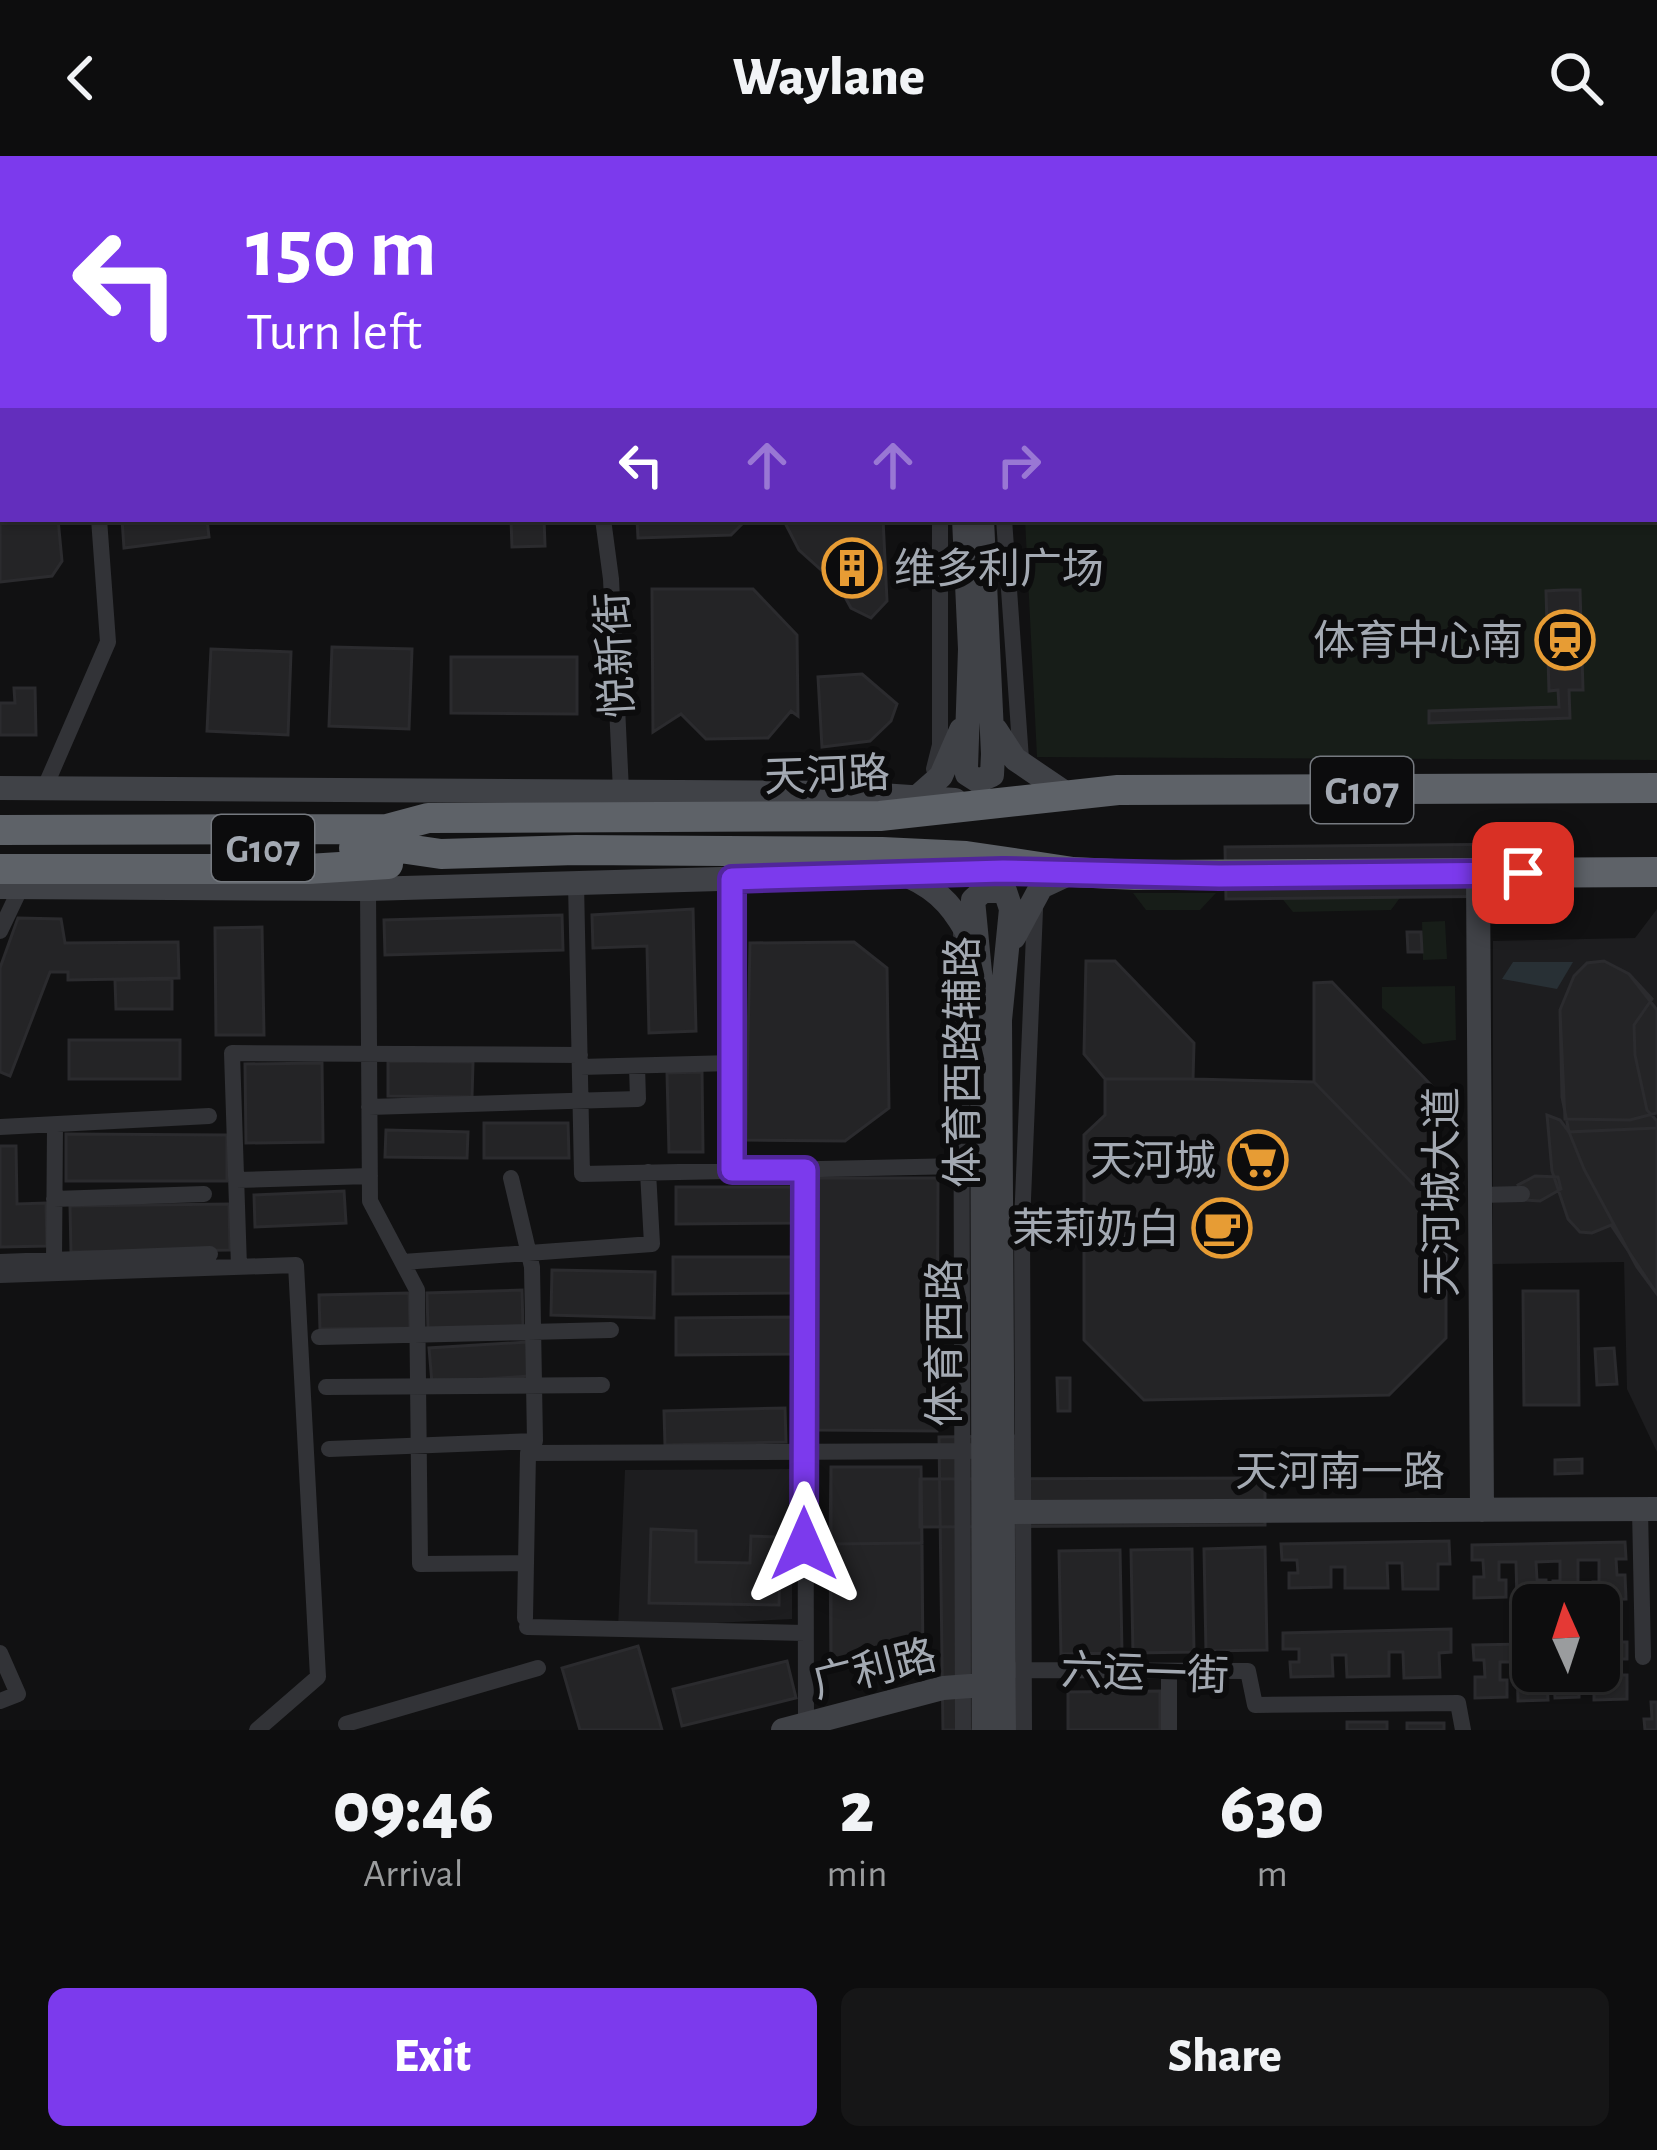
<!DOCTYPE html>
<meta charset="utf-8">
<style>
body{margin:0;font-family:"Alegreya Sans","Noto Sans SC",sans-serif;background:#161617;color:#f1f3f6;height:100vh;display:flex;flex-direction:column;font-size:45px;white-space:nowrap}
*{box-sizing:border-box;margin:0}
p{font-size:39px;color:#9a9c9e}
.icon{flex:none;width:66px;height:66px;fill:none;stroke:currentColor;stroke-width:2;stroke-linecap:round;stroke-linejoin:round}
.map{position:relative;height:1574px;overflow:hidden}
.sheet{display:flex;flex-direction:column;background:#0d0d0e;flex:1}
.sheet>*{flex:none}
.top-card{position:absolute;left:0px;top:0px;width:1659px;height:366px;box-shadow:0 3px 9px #0004,0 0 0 3px #2d2d2e;background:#7c3aed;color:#fff;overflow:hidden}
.needle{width:78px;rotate:357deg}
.fabs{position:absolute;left:1512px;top:1428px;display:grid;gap:24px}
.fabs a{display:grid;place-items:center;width:108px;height:108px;border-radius:18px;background:#0d0d0e;box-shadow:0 3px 9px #0004,0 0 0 3px #2d2d2e;font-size:60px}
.pin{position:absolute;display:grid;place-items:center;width:102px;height:102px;color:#fff;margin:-51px;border-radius:24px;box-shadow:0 6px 18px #0006}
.me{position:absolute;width:132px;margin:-66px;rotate:0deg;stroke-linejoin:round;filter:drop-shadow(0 0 9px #0008)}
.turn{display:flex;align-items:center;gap:42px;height:252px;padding:0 48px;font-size:54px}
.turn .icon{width:156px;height:156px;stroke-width:2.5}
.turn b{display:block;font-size:84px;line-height:102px}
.lanes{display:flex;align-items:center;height:114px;padding:0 48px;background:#0003;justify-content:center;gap:60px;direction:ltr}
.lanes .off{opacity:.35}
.eta{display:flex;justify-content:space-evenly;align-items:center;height:204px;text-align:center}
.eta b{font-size:72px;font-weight:800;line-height:84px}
.action{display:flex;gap:24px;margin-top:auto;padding:24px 48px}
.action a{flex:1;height:138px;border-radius:18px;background:#7c3aed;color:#fff;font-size:48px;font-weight:800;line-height:138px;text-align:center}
.action a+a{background:#161617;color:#f1f3f6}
header{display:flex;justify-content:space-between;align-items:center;height:156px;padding:0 48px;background:#0d0d0e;font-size:54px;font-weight:800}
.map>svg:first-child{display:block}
.built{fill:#1d1d1f}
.green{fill:#171d18}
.water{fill:#283035}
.building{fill:#242426;stroke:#2b2b2e;stroke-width:3}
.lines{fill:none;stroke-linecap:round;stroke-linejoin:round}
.street{stroke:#323337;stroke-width:16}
.secondary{stroke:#404247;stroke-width:24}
.highway{stroke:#5e6268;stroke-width:30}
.route-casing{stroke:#51269a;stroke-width:30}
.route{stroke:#7c3aed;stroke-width:21}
.labels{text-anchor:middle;stroke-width:12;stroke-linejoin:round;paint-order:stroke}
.shield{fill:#0c0c0d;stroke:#767a80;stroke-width:3}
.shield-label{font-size:39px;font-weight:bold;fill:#a3a9b2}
.poi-label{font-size:42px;fill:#a3a9b2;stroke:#0c0c0d;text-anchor:end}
.street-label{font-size:42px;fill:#a3a9b2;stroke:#0c0c0d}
</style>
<header><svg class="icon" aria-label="back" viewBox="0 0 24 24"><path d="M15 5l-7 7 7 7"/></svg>Waylane<svg class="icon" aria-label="search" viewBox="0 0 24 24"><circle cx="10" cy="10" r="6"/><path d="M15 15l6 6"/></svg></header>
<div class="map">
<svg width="1657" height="1574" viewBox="0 0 1657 1574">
<rect width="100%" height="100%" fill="#111112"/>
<path class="built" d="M1657,753V1296L1627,1233L1624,1106L1493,1108V785L1635,782Z
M792,1313V1463L618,1472L625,1314Z"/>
<path class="green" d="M1006,0H1657V604L1037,601L1025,363H1656V3Z
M1133,737H1216L1200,754H1146Z
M1402,739L1391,754L1293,756L1280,740Z
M1445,765L1447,803L1423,804L1422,766Z
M1455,830L1456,884L1423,888L1382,852V831Z"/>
<path class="water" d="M1513,806H1573L1557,833L1502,823Z"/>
<path class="building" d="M0,346L3,363H58L62,405L52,420L0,426Z
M122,363H207L209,381L124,392Z
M511,363H544L545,390L512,391Z
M637,363H747L731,379L638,382Z
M783,363H883L887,445L871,462L851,452L839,430L799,394Z
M652,433H753L797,479L798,560L791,555L768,582L706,583L681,558L653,576Z
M1563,434H1580L1583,534H1569L1570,562L1429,567V555L1559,551L1558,534L1549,535L1546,435Z
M332,491L412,493L409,573L329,570Z
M211,493L291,496L288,579L207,575Z
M451,501H577V558L451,557Z
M862,518L897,548L891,565L870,585L822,591L818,521Z
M14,532H35L36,579H0V547H15Z
M1522,688L1523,740L1226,743L1225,691Z
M693,753L696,875L649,877L647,790L593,792L592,759Z
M562,759L563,794L385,799L384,764Z
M18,762L61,763L65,787L178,786L179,822L68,824V816H50L10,920L0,916V812Z
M262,771L264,879H216L215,772Z
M1407,776H1421L1422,796H1408Z
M854,786L887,812L889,952L845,985L746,984L750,787Z
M1086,805H1115L1194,887L1193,923H1105L1084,898Z
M1086,805H1115L1194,887L1193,923L1314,926V827L1332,826L1432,930L1431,1029L1446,1046V1182L1389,1239L1144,1244L1084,1184V979L1105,959V923L1084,898Z
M1604,805L1629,818L1652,843L1634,869L1635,899L1647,954L1657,965V1138L1611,1069L1592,1077L1580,1076L1568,1063L1552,1015L1547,959L1560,964L1569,976L1562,941L1560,854L1574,820L1587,807Z
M1604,805L1629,818L1657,854V957L1630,964L1565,963L1560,854L1574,820L1587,807Z
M172,823V853H116L115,824Z
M1332,826L1432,930L1431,1029H1414L1314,926V827Z
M69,884H180V923H69Z
M388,905L473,906L472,941L388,940Z
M322,907L323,986L246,987L245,908Z
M702,916L703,996H669L667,917Z
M484,967H568L569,1002H484Z
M1657,972V1138L1637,1111L1584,1013L1569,976Z
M386,974L468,976L467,1002L385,1001Z
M66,978L227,979V1025H66Z
M0,990H16L17,1048L46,1047L47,1090L0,1091Z
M1535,1020L1558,1021L1561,1033L1540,1045L1524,1044L1518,1029Z
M818,1022H938L937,1275L818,1274Z
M676,1031H799V1067L676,1068Z
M344,1035L346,1067L255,1071L254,1039Z
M229,1048L230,1094L71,1096L70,1050Z
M673,1101H796V1137L673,1138Z
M552,1114L655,1116L654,1162L551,1159Z
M522,1134L523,1172L428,1175L427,1137Z
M1523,1135H1578L1579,1249H1524Z
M409,1137L410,1172L320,1173L319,1139Z
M798,1161V1198L676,1199V1162Z
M527,1186L529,1220L432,1227L429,1192Z
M1614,1192L1617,1228L1597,1229L1595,1193Z
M1057,1222H1070V1255H1058Z
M785,1252L786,1286L665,1289L664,1255Z
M1016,1280L1019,1574H943L939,1281Z
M1582,1303V1317L1555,1318V1304Z
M831,1311H921L923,1512H831Z
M831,1311H921L922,1387L830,1388Z
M1265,1322V1369L920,1371V1323Z
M651,1373L696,1375V1406L750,1407L751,1380L780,1381L779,1449L649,1447Z
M1449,1385L1450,1408H1438V1433H1403L1402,1407H1387L1388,1432H1345V1411H1331V1431L1289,1432V1417H1298L1297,1404H1282L1281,1388Z
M1625,1386L1626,1403H1616L1617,1419H1625L1626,1443L1593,1444V1426H1599V1404H1578V1441L1553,1442V1425H1560V1405L1536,1406L1537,1424H1546L1547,1444L1517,1445L1516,1406H1499V1424H1506V1441L1474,1442V1421H1484L1483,1404H1472V1389Z
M922,1387L923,1512H831L830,1388Z
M1265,1391L1267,1494L1206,1495L1204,1393Z
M1192,1393L1194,1496L1133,1497L1131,1394Z
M1120,1394L1122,1497L1061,1498L1059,1395Z
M1451,1473V1496L1439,1497L1440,1521L1404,1522L1403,1496H1389V1520L1347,1521L1346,1499H1332L1333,1520L1291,1521L1290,1506H1299V1493H1283V1477Z
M1599,1486H1627V1503H1618V1519H1627V1543L1594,1544V1526H1600Z
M1533,1488V1515H1538V1524H1547L1548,1544L1518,1545L1517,1506H1500V1524H1507V1541L1475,1542V1521H1485L1484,1504H1474L1473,1489Z
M638,1490L662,1574H580L562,1512Z
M787,1505L796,1542L682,1570L673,1533Z
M1561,1515H1579V1541L1555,1542L1554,1525H1561Z
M1160,1535V1574H1068V1536Z
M1651,1546H1657V1574H1645L1644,1563H1652Z
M1347,1566H1387V1574H1347Z
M1407,1567H1444V1574H1407Z"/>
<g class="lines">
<path class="street" d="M924,0L925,3
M985,0L986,3
M51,3L52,0
M0,89L3,85
M603,363L611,423L621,635
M1004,363L1021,603
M934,613L940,589V363
M45,631L108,486L99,363
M732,723V1014
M576,727L582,1018L961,1010
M368,733L370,1045L417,1134L420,1408L526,1407
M961,765L963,1574
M0,775L21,731
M580,911L732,907
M369,951L638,943L637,910
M0,971L209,960
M805,1014L806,1568
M236,1024L370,1020
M1480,1039L1522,1038
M54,1043L204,1038
M54,1105L55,969
M0,1106L210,1098
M403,1106L652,1088L648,1016
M239,1111L232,897L580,899
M0,1119L296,1109L318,1521L257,1574
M319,1181L611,1174
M326,1231L602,1229
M329,1293L535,1285L532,1111L511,1022
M1640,1353L1643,1501
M525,1462L528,1297L970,1295
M527,1471L805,1477
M0,1497L18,1538L0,1545
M1016,1514L1248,1515L1255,1549L1458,1547L1463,1574
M1169,1515V1574
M346,1568L538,1512
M1024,1574L1022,1067L1035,754"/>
<path class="secondary" d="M946,0V3
M963,0V3
M964,363L970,493L966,612L967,618L978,625L992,619L993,598L982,363
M996,574L1015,603L1068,639
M0,632L851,637L955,644
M915,643L941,620L961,574
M1478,718L1482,1354
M908,720C942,735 956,755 973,787
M0,731L368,733L999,715
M1014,781L1041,731L1073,716
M1003,1356L1657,1353
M783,1574L943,1532L984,1529
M984,1574L982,837L973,744L983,735H1005L1011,753L1000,864L1004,1574"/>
<path class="highway" d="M0,674L387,673L428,662L880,660L1118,634L1657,632
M354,692H400L441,698L576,694L882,696L966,700L1073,716L1135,719L1657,716
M0,713H308L388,708"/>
</g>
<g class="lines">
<g class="route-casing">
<path id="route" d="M804,1388L805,1014H732V723L1003,715L1219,720L1523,717"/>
</g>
<use href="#route" class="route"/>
</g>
<defs>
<g id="building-ring" transform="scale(3)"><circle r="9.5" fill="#0c0c0d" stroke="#e79c34" stroke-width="1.5"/><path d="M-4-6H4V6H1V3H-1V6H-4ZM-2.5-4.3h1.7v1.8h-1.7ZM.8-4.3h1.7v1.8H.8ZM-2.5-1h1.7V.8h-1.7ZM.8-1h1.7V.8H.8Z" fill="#e79c34"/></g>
<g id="station-ring" transform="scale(3)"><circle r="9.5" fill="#0c0c0d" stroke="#e79c34" stroke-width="1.5"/><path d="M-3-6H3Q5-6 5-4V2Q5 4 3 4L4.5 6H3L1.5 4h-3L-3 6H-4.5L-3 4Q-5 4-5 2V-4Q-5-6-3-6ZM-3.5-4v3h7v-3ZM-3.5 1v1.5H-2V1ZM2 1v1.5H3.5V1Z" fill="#e79c34"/></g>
<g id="supermarket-ring" transform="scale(3)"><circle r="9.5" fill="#0c0c0d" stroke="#e79c34" stroke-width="1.5"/><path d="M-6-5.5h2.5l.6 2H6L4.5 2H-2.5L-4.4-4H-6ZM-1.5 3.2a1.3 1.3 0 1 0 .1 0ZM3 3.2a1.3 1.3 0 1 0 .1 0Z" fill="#e79c34"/></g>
<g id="cafe-ring" transform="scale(3)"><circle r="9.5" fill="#0c0c0d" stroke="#e79c34" stroke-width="1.5"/><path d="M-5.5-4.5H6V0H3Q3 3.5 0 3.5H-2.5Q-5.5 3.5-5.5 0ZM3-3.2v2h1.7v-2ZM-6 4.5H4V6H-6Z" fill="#e79c34"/></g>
</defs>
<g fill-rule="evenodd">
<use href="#building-ring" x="852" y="412"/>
<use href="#station-ring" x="1565" y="484"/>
<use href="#supermarket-ring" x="1258" y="1004"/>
<use href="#cafe-ring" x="1222" y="1072"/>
</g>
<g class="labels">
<g class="shield">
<rect x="1311" y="601" width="102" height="66" rx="9"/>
<rect x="212" y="659" width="102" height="66" rx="9"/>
</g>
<g class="shield-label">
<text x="1362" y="648">G107</text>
<text x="263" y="706">G107</text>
</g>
<g class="poi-label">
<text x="894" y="427" text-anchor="start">维多利广场</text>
<text x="1523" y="499">体育中心南</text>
<text x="1216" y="1019">天河城</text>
<text x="1180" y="1087">茉莉奶白</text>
</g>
<g class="street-label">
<text transform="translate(614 499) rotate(-93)" y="15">悦新街</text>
<text transform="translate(827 618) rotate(-2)" y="15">天河路</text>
<text transform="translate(962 906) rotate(-90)" y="15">体育西路辅路</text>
<text transform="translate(1441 1036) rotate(-90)" y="15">天河城大道</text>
<text transform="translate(944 1187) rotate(-90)" y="15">体育西路</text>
<text x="1340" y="1330">天河南一路</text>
<text transform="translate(874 1512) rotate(-14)" y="15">广利路</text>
<text transform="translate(1145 1516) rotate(2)" y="15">六运一街</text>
</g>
</g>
</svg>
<div class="fabs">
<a><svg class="needle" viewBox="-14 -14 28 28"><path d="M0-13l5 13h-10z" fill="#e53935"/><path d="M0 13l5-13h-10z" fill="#9a9c9e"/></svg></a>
</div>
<div class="pin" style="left:1523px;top:717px;background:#d93025"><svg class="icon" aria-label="arrive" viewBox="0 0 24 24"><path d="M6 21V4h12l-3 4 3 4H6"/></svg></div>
<svg class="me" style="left:804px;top:1388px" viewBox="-20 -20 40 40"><path d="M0-17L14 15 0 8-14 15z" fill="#7c3aed" stroke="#fff" stroke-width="4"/></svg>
<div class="top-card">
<div class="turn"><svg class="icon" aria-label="left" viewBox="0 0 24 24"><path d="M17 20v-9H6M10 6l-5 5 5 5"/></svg><div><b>150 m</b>Turn left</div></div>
<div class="lanes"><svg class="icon" aria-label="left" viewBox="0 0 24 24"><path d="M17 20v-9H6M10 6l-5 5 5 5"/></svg><svg class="icon off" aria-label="ahead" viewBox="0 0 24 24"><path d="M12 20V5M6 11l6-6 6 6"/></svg><svg class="icon off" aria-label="ahead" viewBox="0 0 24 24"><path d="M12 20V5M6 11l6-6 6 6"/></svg><svg class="icon off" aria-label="right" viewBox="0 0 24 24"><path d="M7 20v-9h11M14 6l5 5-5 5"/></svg></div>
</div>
</div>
<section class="sheet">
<div class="eta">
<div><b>09:46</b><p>Arrival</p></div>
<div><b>2</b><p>min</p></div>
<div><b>630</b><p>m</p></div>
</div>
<div class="action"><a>Exit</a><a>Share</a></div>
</section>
